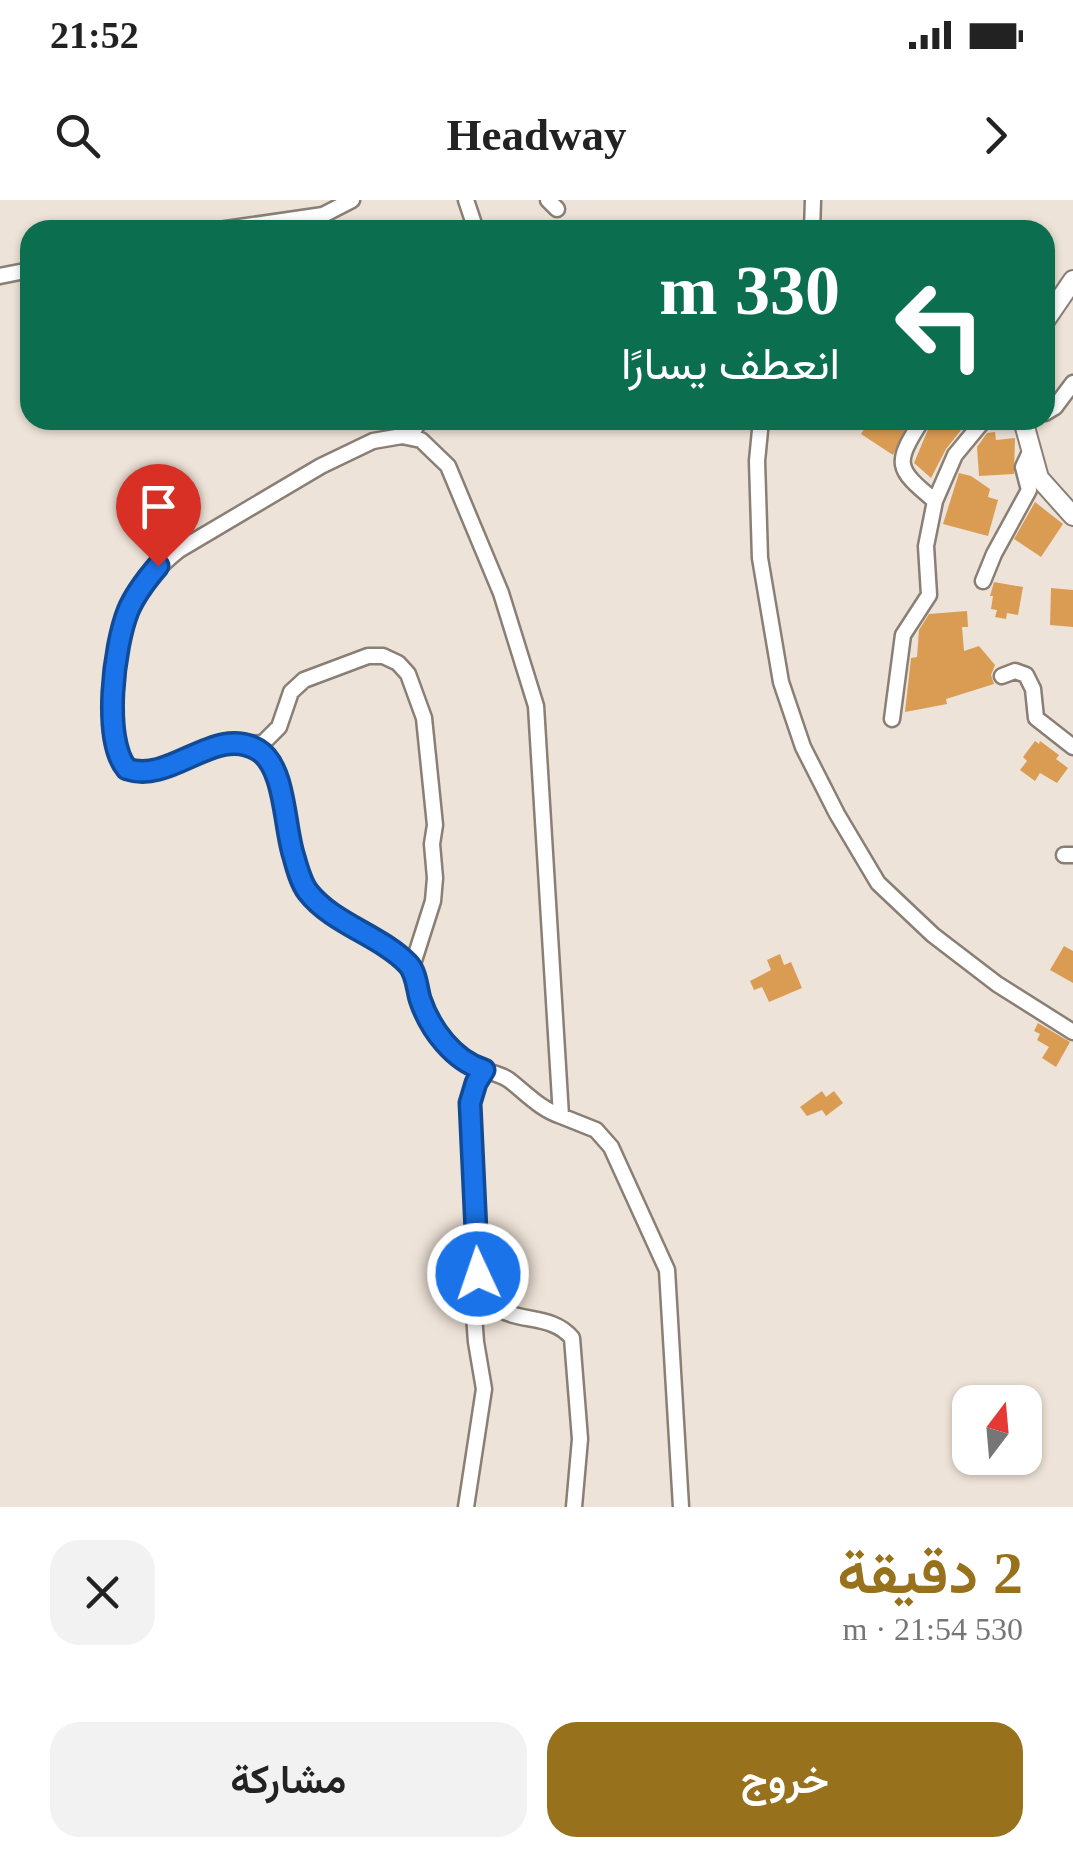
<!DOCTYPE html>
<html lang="ar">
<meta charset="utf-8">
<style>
body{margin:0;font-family:"Times New Roman",Vazirmatn,serif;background:#f2f2f2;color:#222;direction:rtl;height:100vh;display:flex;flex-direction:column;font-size:38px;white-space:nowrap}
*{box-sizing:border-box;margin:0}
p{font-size:32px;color:#767676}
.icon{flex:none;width:55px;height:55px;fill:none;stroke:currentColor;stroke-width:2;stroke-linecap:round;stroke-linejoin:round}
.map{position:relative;height:1307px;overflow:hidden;direction:ltr}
.sheet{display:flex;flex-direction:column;background:#fff;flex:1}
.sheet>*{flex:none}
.hud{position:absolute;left:20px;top:20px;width:1035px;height:210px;border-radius:30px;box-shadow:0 2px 8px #0004;direction:rtl;background:#0b6e4f;color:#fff;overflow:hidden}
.needle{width:65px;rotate:16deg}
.controls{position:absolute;left:952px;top:1185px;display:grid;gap:20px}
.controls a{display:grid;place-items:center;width:90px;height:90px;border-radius:20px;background:#fff;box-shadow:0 2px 8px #0004;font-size:50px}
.pin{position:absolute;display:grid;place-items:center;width:85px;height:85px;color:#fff;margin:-102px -42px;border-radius:50% 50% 50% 0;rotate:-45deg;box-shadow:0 0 10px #0007}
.pin .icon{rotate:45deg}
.me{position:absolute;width:110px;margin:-55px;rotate:357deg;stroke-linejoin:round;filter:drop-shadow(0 0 8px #0008)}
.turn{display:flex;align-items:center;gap:35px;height:210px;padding:0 50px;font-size:45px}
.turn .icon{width:130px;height:130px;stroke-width:2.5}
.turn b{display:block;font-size:70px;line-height:85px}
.round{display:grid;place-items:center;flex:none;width:105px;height:105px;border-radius:30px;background:#f2f2f2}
.headline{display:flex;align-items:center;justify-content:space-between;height:170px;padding:0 50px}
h1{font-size:60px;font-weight:600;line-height:75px;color:#97711b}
.cta{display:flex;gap:20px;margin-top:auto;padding:20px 50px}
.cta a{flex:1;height:115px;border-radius:30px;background:#97711b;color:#fff;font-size:40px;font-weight:600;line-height:115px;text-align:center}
.cta a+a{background:#f2f2f2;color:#222}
.status{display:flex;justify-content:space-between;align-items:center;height:70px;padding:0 50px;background:#fff;direction:ltr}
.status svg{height:28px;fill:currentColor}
header{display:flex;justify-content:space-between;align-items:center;height:130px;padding:0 50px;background:#fff;font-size:45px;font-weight:600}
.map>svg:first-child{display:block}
.building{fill:#da9c53}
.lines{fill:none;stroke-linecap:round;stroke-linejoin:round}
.minor-casing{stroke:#897f75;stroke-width:19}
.tertiary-casing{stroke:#897f75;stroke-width:22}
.minor{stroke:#fff;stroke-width:14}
.tertiary{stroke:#fff;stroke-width:18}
.route-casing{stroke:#114b97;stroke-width:25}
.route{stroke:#1a73e8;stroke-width:18}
</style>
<div class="status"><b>21:52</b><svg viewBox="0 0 49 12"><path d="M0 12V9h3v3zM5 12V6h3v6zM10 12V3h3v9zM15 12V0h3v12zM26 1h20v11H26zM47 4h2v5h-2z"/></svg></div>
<header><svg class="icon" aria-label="forward" viewBox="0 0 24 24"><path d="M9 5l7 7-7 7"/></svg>Headway<svg class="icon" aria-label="search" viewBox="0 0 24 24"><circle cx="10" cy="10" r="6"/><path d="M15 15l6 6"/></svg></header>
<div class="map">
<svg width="1073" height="1307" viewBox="0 0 1073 1307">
<rect width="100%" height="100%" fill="#eee3d8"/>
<path class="building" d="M870,220L909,221L893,255L861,234Z
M932,220H969L946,249L931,278L914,263Z
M995,232L996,240L1015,238L1014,274L979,276L977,247L987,233Z
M959,273L971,276L990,289L988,297L998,300L988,336L943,324Z
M1035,302L1063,324L1041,357L1014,339Z
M994,382L1023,387L1018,415L1007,413L1006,419L995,417L997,410L991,409L993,396H990Z
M1051,388L1073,390V427L1050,425Z
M967,411L968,427H962L964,451L979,446L995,465L991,475L994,484L946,499L947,504L905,512L911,458L917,457L919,430L929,414Z
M1035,541L1039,544L1040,541L1059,555L1056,559L1068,568L1057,583L1040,573L1035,581L1020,570L1027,561L1023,557Z
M1064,746L1073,751V783L1050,770Z
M780,754L784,765L791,762L802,788L769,802L762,787L754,790L750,781L771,770L767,760Z
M1038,823L1070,842L1056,867L1042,858L1049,847L1037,840L1040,834L1034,831Z
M822,891L826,897L834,891L843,903L826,916L822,910L807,916L800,907Z"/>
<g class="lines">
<g class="minor-casing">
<path id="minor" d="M466,0L476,30
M548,0L557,9
M219,30L323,15L352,0
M812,30L813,0
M0,76L30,70
M1045,213L1055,207L1073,183
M761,220L757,261L760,358L781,482L803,547L837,614L878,683L933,735L997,784L1073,832
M922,220C894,264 895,268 935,301
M410,237L420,220
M983,381L994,354L1029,290L1023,267L1030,252
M1002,476L1015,471L1026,475L1033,489L1036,518L1073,547
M892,519L903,435L929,395L926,346L935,301L955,255L984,220
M242,544C253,547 263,551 269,560C291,590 285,651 305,688C317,709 388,747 412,767L433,701L435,678L432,644L435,625L424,518L408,474L398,463L383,456H368L304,480L291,492L279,527L263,543C247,544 231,543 215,547C187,556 145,589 120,561C109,537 113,517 115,492C118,430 128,390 179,350L321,266L373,241L402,236L421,240L448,266L501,393L536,506L561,916C540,909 526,893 509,880C498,872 484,872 472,866C435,845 420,806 412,767
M1064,655H1073
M485,870L476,883L470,903L478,1074C491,1136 544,1104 572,1138L580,1239L574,1307
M561,916L596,930L611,947L667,1070L681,1307
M466,1307L484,1189L476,1142L471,1075"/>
</g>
<g class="tertiary-casing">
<path id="tertiary" d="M1045,121L1073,80
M1023,220L1039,278L1073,316"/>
</g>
<use href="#minor" class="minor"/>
<use href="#tertiary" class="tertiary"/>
</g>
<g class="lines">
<g class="route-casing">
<path id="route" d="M158,366C146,380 135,394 128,411C114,446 102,540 127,569C172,584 215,524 258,550C286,567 284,628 294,657C297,668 301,683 308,692C333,724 380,735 408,764C416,772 417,788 420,799C430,829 453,860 484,870L476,883L470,903L478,1074"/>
</g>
<use href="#route" class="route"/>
</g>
</svg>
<div class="controls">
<a><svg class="needle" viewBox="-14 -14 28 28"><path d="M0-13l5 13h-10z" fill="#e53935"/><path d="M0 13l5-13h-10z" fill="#767676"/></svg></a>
</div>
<div class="pin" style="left:158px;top:366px;background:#d93025"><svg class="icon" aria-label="arrive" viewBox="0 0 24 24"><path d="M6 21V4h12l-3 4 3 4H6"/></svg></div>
<svg class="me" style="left:478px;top:1074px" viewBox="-20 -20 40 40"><circle r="17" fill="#1a73e8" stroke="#fff" stroke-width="3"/><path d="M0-11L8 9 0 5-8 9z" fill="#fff"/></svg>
<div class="hud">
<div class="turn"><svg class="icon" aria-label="left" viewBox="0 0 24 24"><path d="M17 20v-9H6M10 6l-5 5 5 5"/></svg><div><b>330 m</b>انعطف يسارًا</div></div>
</div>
</div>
<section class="sheet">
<div class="headline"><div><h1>2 دقيقة</h1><p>530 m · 21:54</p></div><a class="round"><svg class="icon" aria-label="close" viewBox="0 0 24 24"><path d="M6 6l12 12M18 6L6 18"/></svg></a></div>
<div class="cta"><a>خروج</a><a>مشاركة</a></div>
</section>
